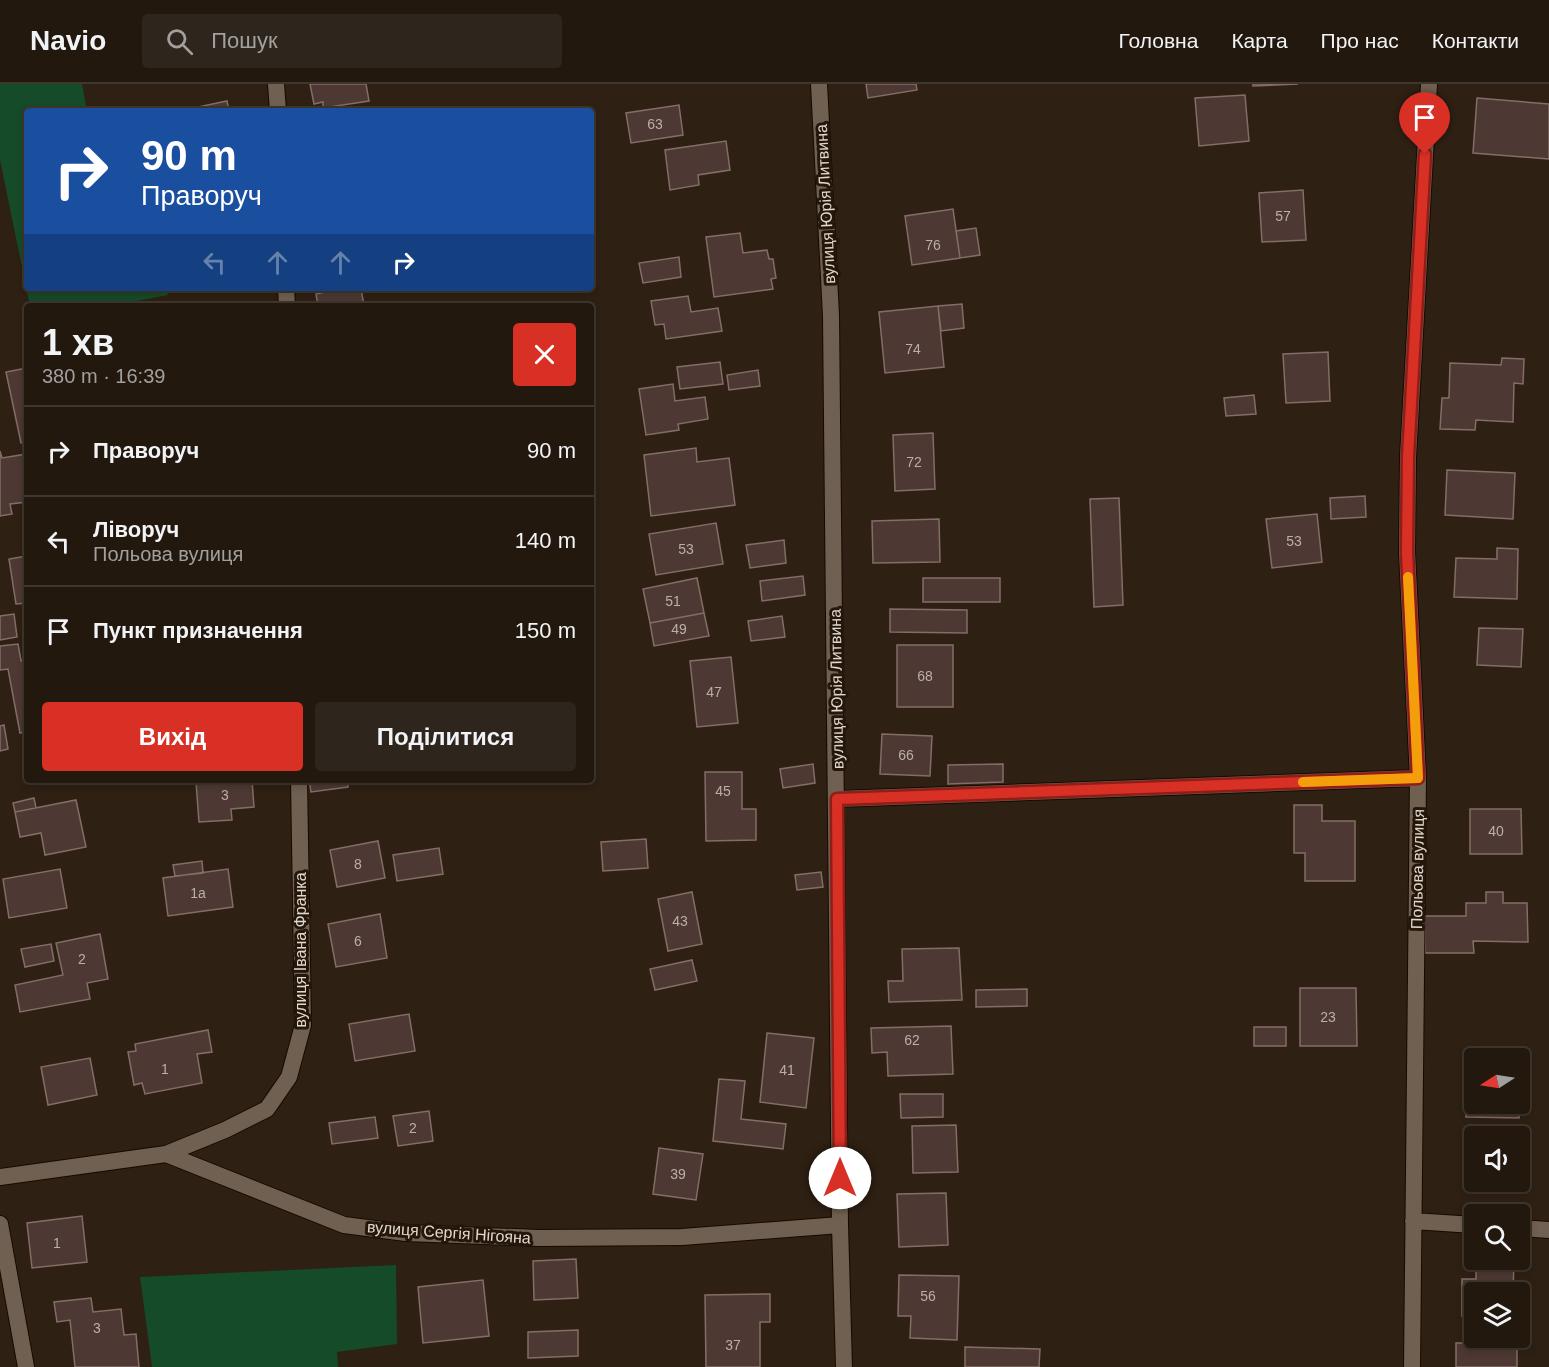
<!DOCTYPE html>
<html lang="uk">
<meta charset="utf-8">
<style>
body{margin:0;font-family:Helvetica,sans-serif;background:#2e251c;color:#f1f3f6;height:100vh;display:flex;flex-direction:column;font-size:22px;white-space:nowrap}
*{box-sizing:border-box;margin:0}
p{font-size:20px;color:#a2a09e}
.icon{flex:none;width:33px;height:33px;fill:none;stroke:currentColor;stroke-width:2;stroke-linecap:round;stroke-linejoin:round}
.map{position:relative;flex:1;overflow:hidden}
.panel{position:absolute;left:24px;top:219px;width:570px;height:480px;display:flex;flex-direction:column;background:#22180e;border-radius:6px;box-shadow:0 3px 9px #0003,0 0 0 2px #3f372e}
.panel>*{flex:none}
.guide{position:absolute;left:24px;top:24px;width:570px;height:183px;border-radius:6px;box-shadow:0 3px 9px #0003,0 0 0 2px #3f372e;background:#1a4fa0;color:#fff;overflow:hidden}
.needle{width:39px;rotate:258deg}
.fabs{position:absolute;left:1464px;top:964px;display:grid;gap:12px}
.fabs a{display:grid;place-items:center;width:66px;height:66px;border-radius:6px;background:#22180e;box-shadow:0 3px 9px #0003,0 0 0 2px #3f372e;font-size:30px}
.pin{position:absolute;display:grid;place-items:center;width:51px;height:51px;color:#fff;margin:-62px -26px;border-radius:50% 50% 50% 0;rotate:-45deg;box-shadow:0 0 6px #0007}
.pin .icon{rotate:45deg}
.me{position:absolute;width:66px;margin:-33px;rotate:0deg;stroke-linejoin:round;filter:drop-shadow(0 0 4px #0008)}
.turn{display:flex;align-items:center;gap:21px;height:126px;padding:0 18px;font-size:27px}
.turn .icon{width:78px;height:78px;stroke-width:2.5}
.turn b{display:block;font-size:42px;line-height:51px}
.lanes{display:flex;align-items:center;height:57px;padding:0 18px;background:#0003;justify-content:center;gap:30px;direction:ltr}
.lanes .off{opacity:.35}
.round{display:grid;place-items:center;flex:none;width:63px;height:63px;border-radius:6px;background:#2e251c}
.head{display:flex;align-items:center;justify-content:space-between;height:102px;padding:0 18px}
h1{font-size:36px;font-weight:600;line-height:45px}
.cta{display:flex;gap:12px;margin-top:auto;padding:12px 18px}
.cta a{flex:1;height:69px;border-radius:6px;background:#d93025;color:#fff;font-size:24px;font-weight:600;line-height:69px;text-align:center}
.cta a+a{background:#2e251c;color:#f1f3f6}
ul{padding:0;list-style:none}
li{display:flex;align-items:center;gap:18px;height:90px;padding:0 18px;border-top:2px solid #3f372e}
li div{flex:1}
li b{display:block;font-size:22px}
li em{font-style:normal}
header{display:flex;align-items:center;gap:36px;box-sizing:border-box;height:84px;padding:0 30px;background:#22180e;border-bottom:2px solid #3f372e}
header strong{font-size:28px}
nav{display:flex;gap:33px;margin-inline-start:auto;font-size:21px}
.search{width:420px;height:54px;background:#2e251c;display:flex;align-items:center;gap:15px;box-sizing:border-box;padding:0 21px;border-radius:6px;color:#a2a09e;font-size:22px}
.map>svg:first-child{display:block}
.green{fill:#154b28}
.building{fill:#4d3833;stroke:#846d67;stroke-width:1.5}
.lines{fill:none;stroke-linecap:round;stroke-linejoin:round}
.minor-casing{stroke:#160a01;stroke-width:18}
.minor{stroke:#706051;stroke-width:16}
.route-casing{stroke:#8d1f18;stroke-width:15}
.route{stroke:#d93025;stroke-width:10}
.slow{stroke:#f59e0b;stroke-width:10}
.labels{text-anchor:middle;stroke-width:6;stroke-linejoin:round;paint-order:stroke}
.number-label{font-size:14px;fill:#bbafa7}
.street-label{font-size:16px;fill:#e0d7ce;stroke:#24170a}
</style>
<header>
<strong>Navio</strong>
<div class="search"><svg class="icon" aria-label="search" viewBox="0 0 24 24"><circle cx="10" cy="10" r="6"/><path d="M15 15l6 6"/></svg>Пошук</div>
<nav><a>Головна</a><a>Карта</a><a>Про нас</a><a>Контакти</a></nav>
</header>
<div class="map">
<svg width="1549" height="1283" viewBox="0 0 1549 1283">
<rect width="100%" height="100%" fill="#2e2013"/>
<path class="green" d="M0,0H82L87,27H27V204H166L168,211L111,222H30L0,76Z
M396,1181L397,1260L337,1268L338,1283H152L140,1193Z"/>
<path class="building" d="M310,0H366L369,17L323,24V18L314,20Z
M866,0H916L917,6L868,14Z
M1253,0H1298L1253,2Z
M1245,11L1249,57L1199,62L1195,14Z
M1477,14L1549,20V75L1473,69Z
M227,17L229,27H193V24Z
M679,21L683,51L631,59L626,29Z
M726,57L730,86L698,91L699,101L670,106L665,66Z
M1303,106L1306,156L1262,158L1259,109Z
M953,125L960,174L912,181L905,132Z
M976,144L980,171L960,174L956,147Z
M740,149L743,169L767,166L769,175H773L776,194L771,195L773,205L714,213L706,153Z
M679,173L681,193L643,199L639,179Z
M341,204H361L364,222H318L316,210L341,205Z
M688,212L691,228L718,224L722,247L666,255L664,240L655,241L651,217Z
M962,220L964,244L941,247L938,222Z
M938,222L944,283L885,289L879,228Z
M1328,268L1330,317L1286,319L1283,270Z
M1502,274L1524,275L1523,300L1514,299L1513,338L1476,336L1475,346L1440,345L1442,314H1449L1450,279L1501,281Z
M720,278L723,300L680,305L677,283Z
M27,284V358L21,359L6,288Z
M758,286L760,302L729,306L727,291Z
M673,300L675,317L705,313L708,335L678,340L679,346L646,351L639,305Z
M1254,311L1256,330L1226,332L1224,314Z
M933,349L935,405L895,407L893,351Z
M696,364L697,378L729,374L735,421L651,432L644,371Z
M0,367L2,374L27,370V418L10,420L12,430L0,432Z
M1447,386L1515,389L1513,435L1445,431Z
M1365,412L1366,433L1331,435L1330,414Z
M1119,414L1123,521L1094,523L1090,415Z
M1317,430L1322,478L1272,484L1266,435Z
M939,435L940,478L873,479L872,437Z
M716,439L723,480L656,491L649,450Z
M784,456L786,479L750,484L746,461Z
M1497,464L1518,465L1517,515L1454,513L1456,474L1497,475Z
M27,472V519L16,520L9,475Z
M803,492L805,511L762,517L760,497Z
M697,494L704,529L650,539L643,505Z
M923,494H1000V518H923Z
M890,525L967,526V549L890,548Z
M704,529L709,552L654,562L650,539Z
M14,530L17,553L0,556V532Z
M782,532L785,553L751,557L748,537Z
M1479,544L1523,545L1521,583L1477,581Z
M18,560L21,577L27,576V647L20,649L8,585L0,586V562Z
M897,561H953V623H897Z
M731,573L738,639L697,643L690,577Z
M4,641L8,665L0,667V642Z
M882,650L932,652L930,692L880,690Z
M813,680L815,699L783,704L780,685Z
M1003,680V698L948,700V681Z
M705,688H742V725H756V756L706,757Z
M230,696H252L254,723L231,725L232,736L199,738L196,698Z
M309,696H347L348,703L311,708Z
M34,714L36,724L15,728L13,719Z
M76,716L86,763L45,771L41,749L20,753L15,728Z
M1294,721H1322V737H1355V797H1305V769H1294Z
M1470,725H1521L1522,770H1470Z
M646,755L648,784L603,787L601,758Z
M378,757L385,794L337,803L330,766Z
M439,764L443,790L397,797L393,771Z
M202,777L203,789L175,792L173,781Z
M60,785L67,824L9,834L3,795Z
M228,785L233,823L168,832L163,794Z
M821,788L823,803L797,806L795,791Z
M692,808L702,860L668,867L658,815Z
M1486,808H1503V819H1527L1528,858L1473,857L1474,869H1425V832H1466V819H1486Z
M380,830L387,874L336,883L328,840Z
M100,850L108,895L87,899L90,915L20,928L15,901L63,891L56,859Z
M51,860L54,877L25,883L21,865Z
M959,864L962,916L889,918L888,897H903L902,865Z
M692,876L697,897L655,906L650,885Z
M1300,904H1356L1357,962H1300Z
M1027,905V922L976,923V906Z
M409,930L415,967L355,977L349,940Z
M951,942L953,990L888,992L887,968L872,969L871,944Z
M1254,943H1286V962H1254Z
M208,946L212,968L197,970L202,999L145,1010L142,999L134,1001L128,968L136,967L135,960Z
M767,949L814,954L806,1024L760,1018Z
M90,974L97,1011L48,1021L41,983Z
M1467,979H1474V1020H1519V1034L1466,1033Z
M719,995L745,997L741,1035L786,1040L783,1065L713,1057Z
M900,1010H943V1033L901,1034Z
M429,1027L433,1057L398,1062L393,1032Z
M375,1033L378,1054L332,1060L329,1039Z
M956,1041L958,1088L913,1089L912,1042Z
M659,1064L703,1070L696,1116L653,1110Z
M946,1109L948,1161L899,1163L897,1110Z
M82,1132L87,1178L32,1184L27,1139Z
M576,1175L578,1214L534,1216L533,1177Z
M1476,1176H1514L1513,1209H1474V1232H1462V1195H1476Z
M899,1191L959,1192L957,1256L910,1254L911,1232H898Z
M483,1196L489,1252L423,1259L418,1203Z
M770,1210V1238H760V1283H706L705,1211Z
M91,1214L93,1228L121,1225L124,1251L136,1250L139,1283H75L70,1236L57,1238L54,1218Z
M578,1246V1272L528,1274V1248Z
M1456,1259H1517V1283H1456Z
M965,1263L1040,1265L1039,1283H965Z"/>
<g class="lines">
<g class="minor-casing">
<path id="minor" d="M276,0L278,27
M819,0L831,232L840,1141L844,1283
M286,204L287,222
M837,715L1418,694
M166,1070L225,1046L267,1025L289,993L303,941L299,696
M0,1093L166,1070L344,1141L406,1149L539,1154L682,1153L840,1141
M1413,1137L1474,1141
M0,1140L26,1283
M1520,1144L1549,1146
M1412,1283L1418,694L1407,468L1408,373L1429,0"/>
</g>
<use href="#minor" class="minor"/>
</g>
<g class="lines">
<g class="route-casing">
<path id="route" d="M840,1094L837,715L1418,694L1407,468L1408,373L1425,70"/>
</g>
<use href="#route" class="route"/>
<path class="slow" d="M1303,698L1418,694L1408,493"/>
</g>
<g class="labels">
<g class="number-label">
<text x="655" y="45">63</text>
<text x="1283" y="137">57</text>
<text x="933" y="166">76</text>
<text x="913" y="270">74</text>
<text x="914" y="383">72</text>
<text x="1294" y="462">53</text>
<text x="686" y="470">53</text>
<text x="673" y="522">51</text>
<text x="679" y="550">49</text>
<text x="925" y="597">68</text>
<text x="714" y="613">47</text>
<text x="906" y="676">66</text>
<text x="723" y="712">45</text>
<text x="225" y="716">3</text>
<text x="1496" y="752">40</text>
<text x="358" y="785">8</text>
<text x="198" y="814">1а</text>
<text x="680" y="842">43</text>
<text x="358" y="862">6</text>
<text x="82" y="880">2</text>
<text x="1328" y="938">23</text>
<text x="912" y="961">62</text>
<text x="165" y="990">1</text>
<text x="787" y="991">41</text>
<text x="413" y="1049">2</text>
<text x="678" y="1095">39</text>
<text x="57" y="1164">1</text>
<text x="928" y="1217">56</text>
<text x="97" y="1249">3</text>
<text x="733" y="1266">37</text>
</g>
<g class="street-label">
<text transform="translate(825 120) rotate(-93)" y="6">вулиця Юрія Литвина</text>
<text transform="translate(836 605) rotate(-91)" y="6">вулиця Юрія Литвина</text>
<text transform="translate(1417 785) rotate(-89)" y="6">Польова вулиця</text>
<text transform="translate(300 866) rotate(-90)" y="6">вулиця Івана Франка</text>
<text transform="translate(449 1148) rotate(4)" y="6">вулиця Сергія Нігояна</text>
</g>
</g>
</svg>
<div class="fabs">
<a><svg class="needle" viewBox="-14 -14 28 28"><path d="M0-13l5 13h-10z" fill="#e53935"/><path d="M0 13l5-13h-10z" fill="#a2a09e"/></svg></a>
<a><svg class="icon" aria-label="sound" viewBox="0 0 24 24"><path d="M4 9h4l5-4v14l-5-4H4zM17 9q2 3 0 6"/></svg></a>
<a><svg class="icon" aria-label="search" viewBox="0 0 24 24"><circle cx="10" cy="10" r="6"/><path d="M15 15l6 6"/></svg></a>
<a><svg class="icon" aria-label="layers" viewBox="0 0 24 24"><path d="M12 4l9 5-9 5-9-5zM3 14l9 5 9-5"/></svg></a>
</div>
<div class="pin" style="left:1425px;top:70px;background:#d93025"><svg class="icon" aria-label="arrive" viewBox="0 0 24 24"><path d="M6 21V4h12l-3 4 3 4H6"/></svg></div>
<svg class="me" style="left:840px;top:1094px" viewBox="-20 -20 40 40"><circle r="19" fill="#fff"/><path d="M0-13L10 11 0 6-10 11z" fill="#d93025"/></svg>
<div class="guide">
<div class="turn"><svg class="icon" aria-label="right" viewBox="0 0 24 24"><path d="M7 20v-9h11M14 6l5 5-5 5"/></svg><div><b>90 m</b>Праворуч</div></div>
<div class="lanes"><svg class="icon off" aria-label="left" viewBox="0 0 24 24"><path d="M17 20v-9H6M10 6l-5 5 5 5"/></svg><svg class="icon off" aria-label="ahead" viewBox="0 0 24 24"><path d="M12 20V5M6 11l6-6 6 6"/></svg><svg class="icon off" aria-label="ahead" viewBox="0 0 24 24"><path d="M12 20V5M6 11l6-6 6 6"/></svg><svg class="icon" aria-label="right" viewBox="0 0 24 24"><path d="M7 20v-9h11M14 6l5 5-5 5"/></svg></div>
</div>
<section class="panel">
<div class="head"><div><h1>1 хв</h1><p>380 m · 16:39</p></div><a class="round" style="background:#d93025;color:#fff"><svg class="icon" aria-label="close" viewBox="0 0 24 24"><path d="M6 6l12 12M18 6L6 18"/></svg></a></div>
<ul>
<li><svg class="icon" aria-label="right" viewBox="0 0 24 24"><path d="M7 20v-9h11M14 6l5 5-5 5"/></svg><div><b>Праворуч</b></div><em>90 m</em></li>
<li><svg class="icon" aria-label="left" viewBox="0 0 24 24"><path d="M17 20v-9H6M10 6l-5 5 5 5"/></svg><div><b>Ліворуч</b><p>Польова вулиця</p></div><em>140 m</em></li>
<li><svg class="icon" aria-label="arrive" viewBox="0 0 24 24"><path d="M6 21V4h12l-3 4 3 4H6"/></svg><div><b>Пункт призначення</b></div><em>150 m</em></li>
</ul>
<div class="cta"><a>Вихід</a><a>Поділитися</a></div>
</section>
</div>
